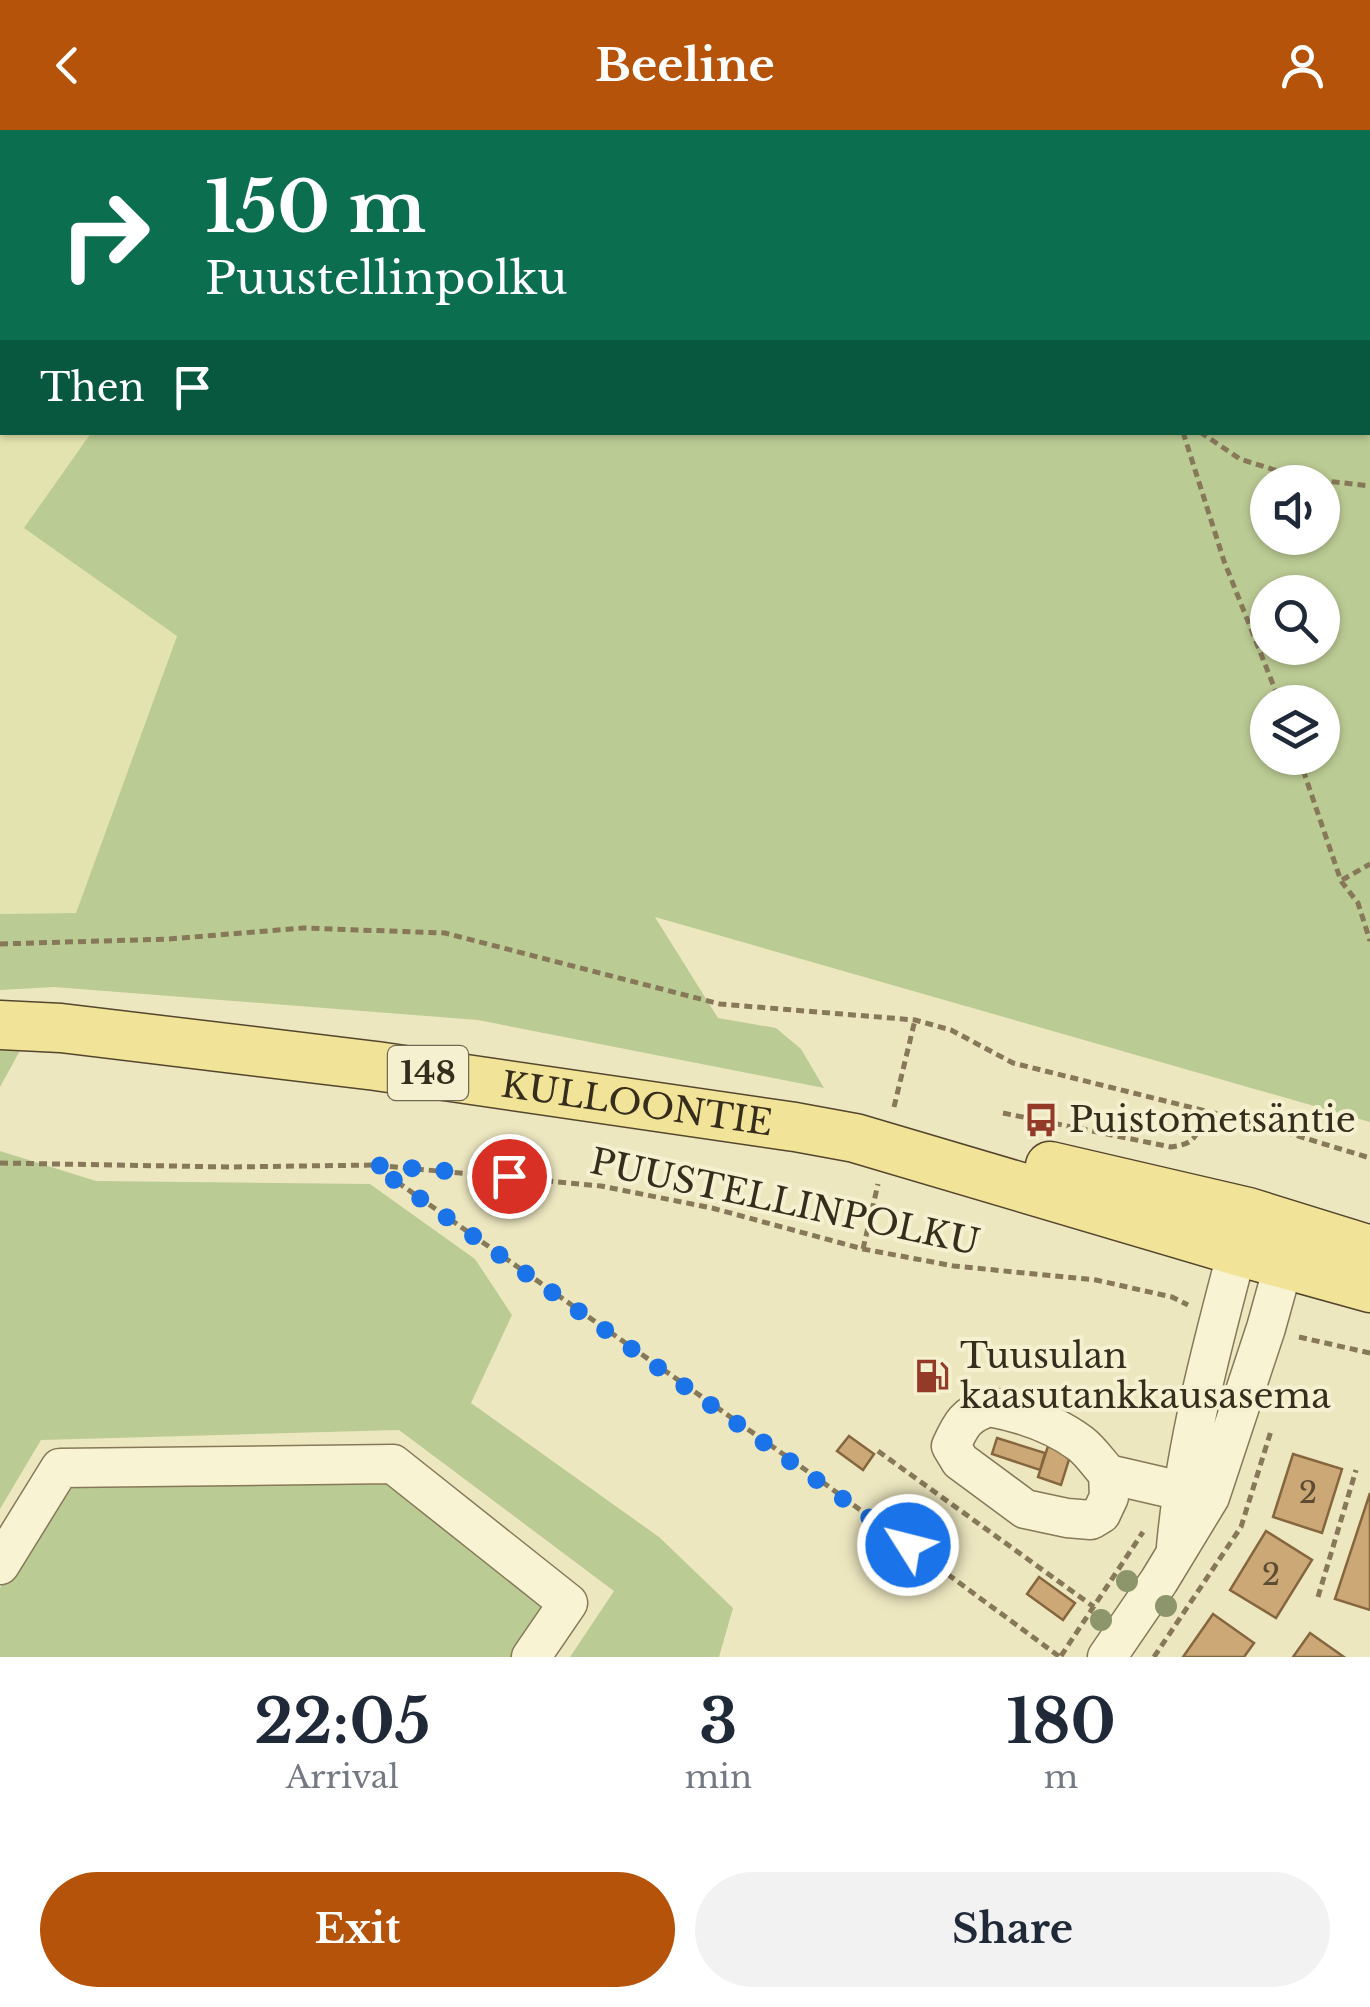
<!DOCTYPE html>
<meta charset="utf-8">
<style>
body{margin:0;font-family:"Libre Baskerville",serif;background:#f2f2f3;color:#1f2937;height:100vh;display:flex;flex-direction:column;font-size:38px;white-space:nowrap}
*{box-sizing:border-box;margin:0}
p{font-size:32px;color:#747a83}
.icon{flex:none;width:55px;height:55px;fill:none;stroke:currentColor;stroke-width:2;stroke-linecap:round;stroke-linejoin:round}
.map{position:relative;height:1527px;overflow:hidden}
.details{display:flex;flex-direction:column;background:#fff;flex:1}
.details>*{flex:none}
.banner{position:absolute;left:0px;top:0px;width:1370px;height:305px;box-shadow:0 2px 8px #0004;background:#0b6e4f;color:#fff;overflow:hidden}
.fabs{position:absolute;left:1250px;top:335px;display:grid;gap:20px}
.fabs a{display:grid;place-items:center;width:90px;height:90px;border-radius:50%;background:#fff;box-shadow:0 2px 8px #0004;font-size:50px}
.pin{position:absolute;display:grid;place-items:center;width:85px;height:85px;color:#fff;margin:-42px;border:5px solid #fff;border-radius:50%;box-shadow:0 2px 10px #0007}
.me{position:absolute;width:110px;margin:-55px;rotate:306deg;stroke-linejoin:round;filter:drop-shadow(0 0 8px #0008)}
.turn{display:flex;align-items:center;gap:35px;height:210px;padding:0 40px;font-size:45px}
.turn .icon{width:130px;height:130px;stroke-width:2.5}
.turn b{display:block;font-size:70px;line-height:85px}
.then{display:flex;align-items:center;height:95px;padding:0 40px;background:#0003;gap:20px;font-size:38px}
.eta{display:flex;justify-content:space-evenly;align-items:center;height:170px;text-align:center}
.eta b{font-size:60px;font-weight:800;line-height:70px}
.cta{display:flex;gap:20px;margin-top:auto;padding:20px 40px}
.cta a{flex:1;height:115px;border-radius:60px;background:#b45309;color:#fff;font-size:40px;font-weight:800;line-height:115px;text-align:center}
.cta a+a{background:#f2f2f3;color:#1f2937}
header{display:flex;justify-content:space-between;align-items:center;height:130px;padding:0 40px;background:#b45309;color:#fff;font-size:45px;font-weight:800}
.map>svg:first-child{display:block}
.farmland{fill:#e2e3ae}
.green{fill:#bbcb94;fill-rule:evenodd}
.building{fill:#cba876;stroke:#85663e;stroke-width:2.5}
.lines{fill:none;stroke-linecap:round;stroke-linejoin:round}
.minor-casing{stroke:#867858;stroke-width:41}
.major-casing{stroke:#54452d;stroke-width:51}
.path{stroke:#867858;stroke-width:5;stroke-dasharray:8 5;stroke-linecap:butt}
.minor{stroke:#f8f3d3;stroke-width:38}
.major{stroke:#f1e498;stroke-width:48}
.tree{fill:#8d956a}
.route{stroke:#1a73e8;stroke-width:18;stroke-dasharray:0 32.4}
.labels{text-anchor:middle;stroke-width:8;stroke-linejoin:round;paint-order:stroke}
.number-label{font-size:30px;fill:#5b4c33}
.shield{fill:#f5f0d0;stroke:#6f6853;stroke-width:2.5}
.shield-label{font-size:32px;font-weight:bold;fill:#362d1d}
.street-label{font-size:35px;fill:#362d1d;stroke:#f5f0d0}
.poi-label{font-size:35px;fill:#362d1d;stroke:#f5f0d0;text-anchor:start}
</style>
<header><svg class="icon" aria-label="back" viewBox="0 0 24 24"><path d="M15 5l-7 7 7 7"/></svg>Beeline<svg class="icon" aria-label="person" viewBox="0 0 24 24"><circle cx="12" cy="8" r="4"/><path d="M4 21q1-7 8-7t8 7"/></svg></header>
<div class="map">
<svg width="1370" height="1527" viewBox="0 0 1370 1527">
<rect width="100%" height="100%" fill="#ede7c0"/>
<path class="farmland" d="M0,0H302L300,2H2V302L91,303L25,398L177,505L76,783L0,784Z"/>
<path class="green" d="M302,0H1370V992L655,787L718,888L776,898L801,919L824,958L478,890L54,857L0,860V784L76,783L177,506L24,398L91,303L1368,302V2H300ZM1268,352H1322V408H1268ZM1322,462V518H1268V462ZM1322,572V628H1268V572Z
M0,916L22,917L0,957Z
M0,1021L96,1051L370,1054L475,1129L512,1185L471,1273L659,1407L733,1478L719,1527H570L614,1461L399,1300L41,1310L0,1379Z
M69,1351L389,1352L547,1481L515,1527H0V1458Z"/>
<path class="building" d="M849,1306L874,1324L863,1340L837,1321Z
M997,1308L1045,1323L1040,1340L992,1324Z
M1048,1316L1071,1323L1061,1355L1038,1347Z
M1293,1324L1342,1339L1322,1403L1273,1387Z
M1370,1363V1480L1335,1469Z
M1266,1401L1312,1430L1276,1488L1230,1460Z
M1039,1447L1075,1473L1063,1490L1027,1464Z
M1213,1484L1254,1513L1244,1527H1183Z
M1310,1503L1344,1527H1293Z"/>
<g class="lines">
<g class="minor-casing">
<path id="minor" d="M990,1277C1021,1283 1055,1294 1081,1314C1091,1322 1099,1334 1108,1344L1109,1367L1101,1384L1091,1390L1067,1388L1025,1379L960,1331L951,1316C961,1294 966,1284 990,1277Z
M1108,1344L1203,1366
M1176,1417C1186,1308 1216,1201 1244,1095
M0,1435L60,1338L393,1334L568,1473L531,1527
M1107,1527L1159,1451L1210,1367L1266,1198L1291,1108"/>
</g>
<g class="major-casing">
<g id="major">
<path id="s1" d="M0,895L61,898L376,936L795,997L855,1008L1237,1121L1370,1158"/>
<path d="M1050,1036L1248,1082L1370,1120"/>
</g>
</g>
<path class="path" d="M1183,302L1224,431L1280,572
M1200,302L1240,329L1300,348L1370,356
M1299,628L1341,751L1358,773L1370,811
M1342,750L1370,734
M0,814L169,809L303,798L445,803L720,874L915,890L951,900L1013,933L1262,995L1370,1028
M894,977L915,890
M1003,983L1171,1017C1199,1013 1196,1005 1203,981
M0,1033L229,1037L373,1035L601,1056L712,1078L863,1119L954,1136L1096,1150L1172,1167L1188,1175
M376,1037L817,1348L1060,1527
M863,1119L878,1054
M1299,1207L1370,1223
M878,1321L1094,1477
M1318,1467L1356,1340
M1061,1526L1143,1402
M1154,1527L1241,1397L1271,1301"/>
<use href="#minor" class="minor"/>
<use href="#major" class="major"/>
</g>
<g class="tree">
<circle cx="1127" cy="1451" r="11"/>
<circle cx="1166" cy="1476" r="11"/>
<circle cx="1101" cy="1490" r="11"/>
</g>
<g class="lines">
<path class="route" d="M509,1046L373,1035L908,1415"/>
</g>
<defs>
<g id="bus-bare" transform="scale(2.7)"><path d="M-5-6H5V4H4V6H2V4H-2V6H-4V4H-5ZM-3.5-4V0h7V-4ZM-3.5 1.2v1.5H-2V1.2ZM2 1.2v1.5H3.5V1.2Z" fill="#943a29" stroke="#f5f0d0" stroke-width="2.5" paint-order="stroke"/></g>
<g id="fuel-bare" transform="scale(2.7)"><path d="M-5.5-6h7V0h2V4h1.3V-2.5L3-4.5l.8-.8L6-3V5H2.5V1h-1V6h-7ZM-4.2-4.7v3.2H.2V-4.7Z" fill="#943a29" stroke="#f5f0d0" stroke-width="2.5" paint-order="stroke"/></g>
</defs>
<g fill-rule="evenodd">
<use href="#bus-bare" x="1041" y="990"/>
<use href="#fuel-bare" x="932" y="1246"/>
</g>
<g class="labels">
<g class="number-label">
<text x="1308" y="1373">2</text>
<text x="1271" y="1455">2</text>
</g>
<rect class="shield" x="388" y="916" width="80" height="54" rx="8"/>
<g class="shield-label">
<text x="428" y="954">148</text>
</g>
<g class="street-label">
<text dy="12" stroke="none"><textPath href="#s1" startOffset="642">KULLOONTIE</textPath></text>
<text transform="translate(785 1072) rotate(12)" y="12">PUUSTELLINPOLKU</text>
</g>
<g class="poi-label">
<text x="1069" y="1002">Puistometsäntie</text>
<text x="960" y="1238">Tuusulan<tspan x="960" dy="40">kaasutankkausasema</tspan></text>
</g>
</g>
</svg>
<div class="fabs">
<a><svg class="icon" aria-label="sound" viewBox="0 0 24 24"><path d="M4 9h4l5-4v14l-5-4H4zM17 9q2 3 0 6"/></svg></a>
<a><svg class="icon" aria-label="search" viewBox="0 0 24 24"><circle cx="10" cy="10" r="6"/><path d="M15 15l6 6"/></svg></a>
<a><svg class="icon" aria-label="layers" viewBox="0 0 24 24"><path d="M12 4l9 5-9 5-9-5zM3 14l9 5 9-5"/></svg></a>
</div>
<div class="pin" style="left:509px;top:1046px;background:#d93025"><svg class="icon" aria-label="arrive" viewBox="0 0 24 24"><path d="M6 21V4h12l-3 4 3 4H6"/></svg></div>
<svg class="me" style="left:908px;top:1415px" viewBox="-20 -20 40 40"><circle r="17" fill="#1a73e8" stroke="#fff" stroke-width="3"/><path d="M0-11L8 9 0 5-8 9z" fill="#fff"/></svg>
<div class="banner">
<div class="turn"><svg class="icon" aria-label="right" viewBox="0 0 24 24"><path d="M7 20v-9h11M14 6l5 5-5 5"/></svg><div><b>150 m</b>Puustellinpolku</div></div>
<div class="then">Then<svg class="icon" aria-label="arrive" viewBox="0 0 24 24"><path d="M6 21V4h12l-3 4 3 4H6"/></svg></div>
</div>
</div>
<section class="details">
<div class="eta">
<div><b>22:05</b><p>Arrival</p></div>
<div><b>3</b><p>min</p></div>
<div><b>180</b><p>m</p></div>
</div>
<div class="cta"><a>Exit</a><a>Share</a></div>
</section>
